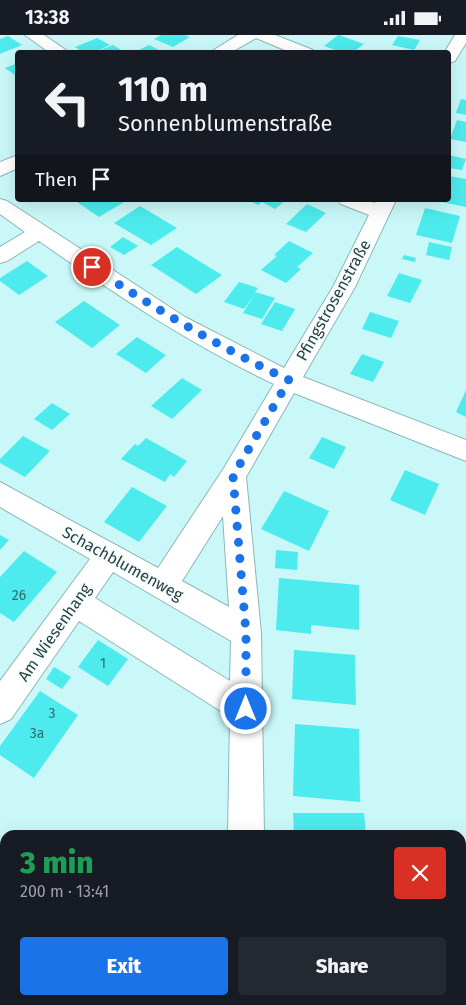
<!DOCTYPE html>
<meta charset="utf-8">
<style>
body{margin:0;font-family:"Fira Sans",sans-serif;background:#242831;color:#f1f3f6;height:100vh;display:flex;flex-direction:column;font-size:19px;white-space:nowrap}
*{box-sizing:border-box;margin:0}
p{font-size:16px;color:#9ea1a6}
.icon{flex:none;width:28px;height:28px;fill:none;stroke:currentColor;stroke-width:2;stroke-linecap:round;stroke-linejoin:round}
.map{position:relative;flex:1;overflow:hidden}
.side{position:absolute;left:0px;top:795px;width:466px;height:175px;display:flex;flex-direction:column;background:#171b24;border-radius:15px 15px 0 0;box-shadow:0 5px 20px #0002}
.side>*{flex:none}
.hud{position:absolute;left:15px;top:15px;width:436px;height:152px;border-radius:5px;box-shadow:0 5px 20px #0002;background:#171b24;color:#f1f3f6;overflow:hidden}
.pin{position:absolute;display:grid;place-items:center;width:42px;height:42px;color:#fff;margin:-21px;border:2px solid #fff;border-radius:50%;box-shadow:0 1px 5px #0007}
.me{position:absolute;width:55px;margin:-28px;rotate:0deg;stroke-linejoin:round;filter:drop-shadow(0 0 4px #0008)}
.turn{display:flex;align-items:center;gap:18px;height:105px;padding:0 20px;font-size:22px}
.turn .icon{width:65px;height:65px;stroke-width:2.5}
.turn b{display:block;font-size:35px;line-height:42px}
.then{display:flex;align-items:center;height:48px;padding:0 20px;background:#0003;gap:10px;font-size:19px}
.round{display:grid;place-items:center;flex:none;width:52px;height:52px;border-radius:5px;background:#242831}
.headline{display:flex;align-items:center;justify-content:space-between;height:85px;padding:0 20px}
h1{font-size:30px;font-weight:800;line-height:38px;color:#1e9e55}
.cta{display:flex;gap:10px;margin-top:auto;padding:10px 20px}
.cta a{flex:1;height:58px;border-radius:5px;background:#1a73e8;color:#fff;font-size:20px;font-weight:800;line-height:58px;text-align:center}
.cta a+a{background:#242831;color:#f1f3f6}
.status{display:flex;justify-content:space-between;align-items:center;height:35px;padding:0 25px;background:#171b24;direction:ltr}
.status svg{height:14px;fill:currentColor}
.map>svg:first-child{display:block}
.building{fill:#4debed}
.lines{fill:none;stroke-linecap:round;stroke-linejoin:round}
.minor-casing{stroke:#8bb7b7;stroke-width:2}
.minor{fill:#fff;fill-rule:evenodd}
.route{stroke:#1a73e8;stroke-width:9;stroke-dasharray:0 16.2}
.labels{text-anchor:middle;stroke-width:4;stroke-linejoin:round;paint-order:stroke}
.number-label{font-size:14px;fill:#356a6a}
.street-label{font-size:16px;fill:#2d3f3f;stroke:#f4fdfd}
</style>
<div class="status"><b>13:38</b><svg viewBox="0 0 49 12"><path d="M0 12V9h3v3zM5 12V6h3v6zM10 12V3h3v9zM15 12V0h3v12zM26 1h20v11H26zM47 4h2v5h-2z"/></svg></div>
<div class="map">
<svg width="466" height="970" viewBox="0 0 466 970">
<rect width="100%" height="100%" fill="#caf8f8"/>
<path class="building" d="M185,0L190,2L173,12L154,4L161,0Z
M338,0H339L364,9L352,18H343L324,11Z
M8,1L22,10L0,19V4Z
M398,1L420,5L414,15L392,10Z
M97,3L110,10L93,18H84L75,12Z
M113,10L121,15L116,17H96Z
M149,10L165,18H133Z
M18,28V42L5,33L15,29Z
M461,64L466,65V80L456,78Z
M457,85L466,87V107L450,104Z
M449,120L466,124L462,135L449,133Z
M449,141L466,144V172L437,166L449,165Z
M74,165H124L126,166L99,182Z
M248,165H286L275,174L262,167L258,170Z
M307,169L326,178L306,197L286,189Z
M140,171L177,193L151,210L114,188Z
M425,173L460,181L452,208L416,200Z
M123,202L138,211L124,220L110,212Z
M289,206L313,218L297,232L301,234L286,248L261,235L277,221L274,220Z
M429,207L452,212L449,225L426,220Z
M177,212L199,226L222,240L196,259L151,230Z
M404,220L416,223L415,227L402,224Z
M27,226L48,241L19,260L0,246V243Z
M399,238L422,245L410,268L387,261Z
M239,247L258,253L255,257L275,263L262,284L243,278L254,260L244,274L224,267Z
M84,266L120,290L92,313L55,287Z
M275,267L295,274L282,296L261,289Z
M370,277L399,286L391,303L362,294Z
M137,302L166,320L146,338L116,319Z
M362,319L384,327L373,347L350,339Z
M182,343L202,355L172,384L151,371Z
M466,355V382L456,377Z
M52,368L70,379L52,395L34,384Z
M23,401L50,416L25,442L0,428V424Z
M322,402L346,412L334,434L309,423Z
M146,403L187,426L174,442L170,439L165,447L121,424L135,409L138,411Z
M405,435L439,449L425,480L390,465Z
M132,452L167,471L139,507L104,487Z
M284,456L329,476L309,516L261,494Z
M0,500L9,505L0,515Z
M276,515L298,517L297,535L275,533Z
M24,516L57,537L14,587L0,578V542Z
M279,543L359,550V595L311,590V599L276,595Z
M98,605L128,624L108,651L78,632Z
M294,615L355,620L356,670L292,664Z
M54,632L71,642L62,654L46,644Z
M40,656L78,680L34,743L0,720V711Z
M295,689L359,694L360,767L293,761Z
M293,778H364L366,800H294Z
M102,965H143V970H101Z"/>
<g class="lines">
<g class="minor-casing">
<path id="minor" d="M25,0H44L70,18H50Z
M238,0H275L313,15L315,18H292L256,3L230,18H209Z
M455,0H466V8L455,26L449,28V18H444Z
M18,120V133L0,141V127Z
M0,164L7,166L185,282L284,333L333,252L369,180L341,169L338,165H367L375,168L376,165H396L355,252L303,342L466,405V426L294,358L246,442L261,598L264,800H228L230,682L79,586L11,684L0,689V646L90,524L0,472V447L158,533L224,433L274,349C191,310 115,259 39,206L7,226L0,228V212L25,197L0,179ZM223,481L229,572L182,546ZM113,537L231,606L230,646L95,563Z
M232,965H272L273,970H233Z"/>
</g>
<use href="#minor" class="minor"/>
</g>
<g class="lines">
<path class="route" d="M92,232C156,274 219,312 289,345L233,441L246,598V674"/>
</g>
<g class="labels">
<g class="number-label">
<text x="19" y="565">26</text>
<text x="103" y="633">1</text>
<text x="52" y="683">3</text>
<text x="37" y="703">3a</text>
</g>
<g class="street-label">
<text transform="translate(333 265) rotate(-61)" y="6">Pfingstrosenstraße</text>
<text transform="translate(123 528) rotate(29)" y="6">Schachblumenweg</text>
<text transform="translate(54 597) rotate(-55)" y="6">Am Wiesenhang</text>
</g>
</g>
</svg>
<div class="pin" style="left:92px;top:232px;background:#d93025"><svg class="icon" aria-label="arrive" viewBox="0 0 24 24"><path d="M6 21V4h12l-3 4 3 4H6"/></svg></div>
<svg class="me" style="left:246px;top:674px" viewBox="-20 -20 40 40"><circle r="17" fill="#1a73e8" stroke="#fff" stroke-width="3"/><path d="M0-11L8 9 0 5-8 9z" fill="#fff"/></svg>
<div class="hud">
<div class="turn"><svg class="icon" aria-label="left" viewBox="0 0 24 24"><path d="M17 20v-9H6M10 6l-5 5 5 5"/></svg><div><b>110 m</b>Sonnenblumenstraße</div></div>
<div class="then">Then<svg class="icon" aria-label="arrive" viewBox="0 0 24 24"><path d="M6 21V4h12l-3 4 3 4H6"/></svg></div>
</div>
<section class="side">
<div class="headline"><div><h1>3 min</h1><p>200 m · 13:41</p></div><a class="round" style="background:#d93025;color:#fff"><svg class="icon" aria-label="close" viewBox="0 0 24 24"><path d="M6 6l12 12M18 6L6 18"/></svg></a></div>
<div class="cta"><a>Exit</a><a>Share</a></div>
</section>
</div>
